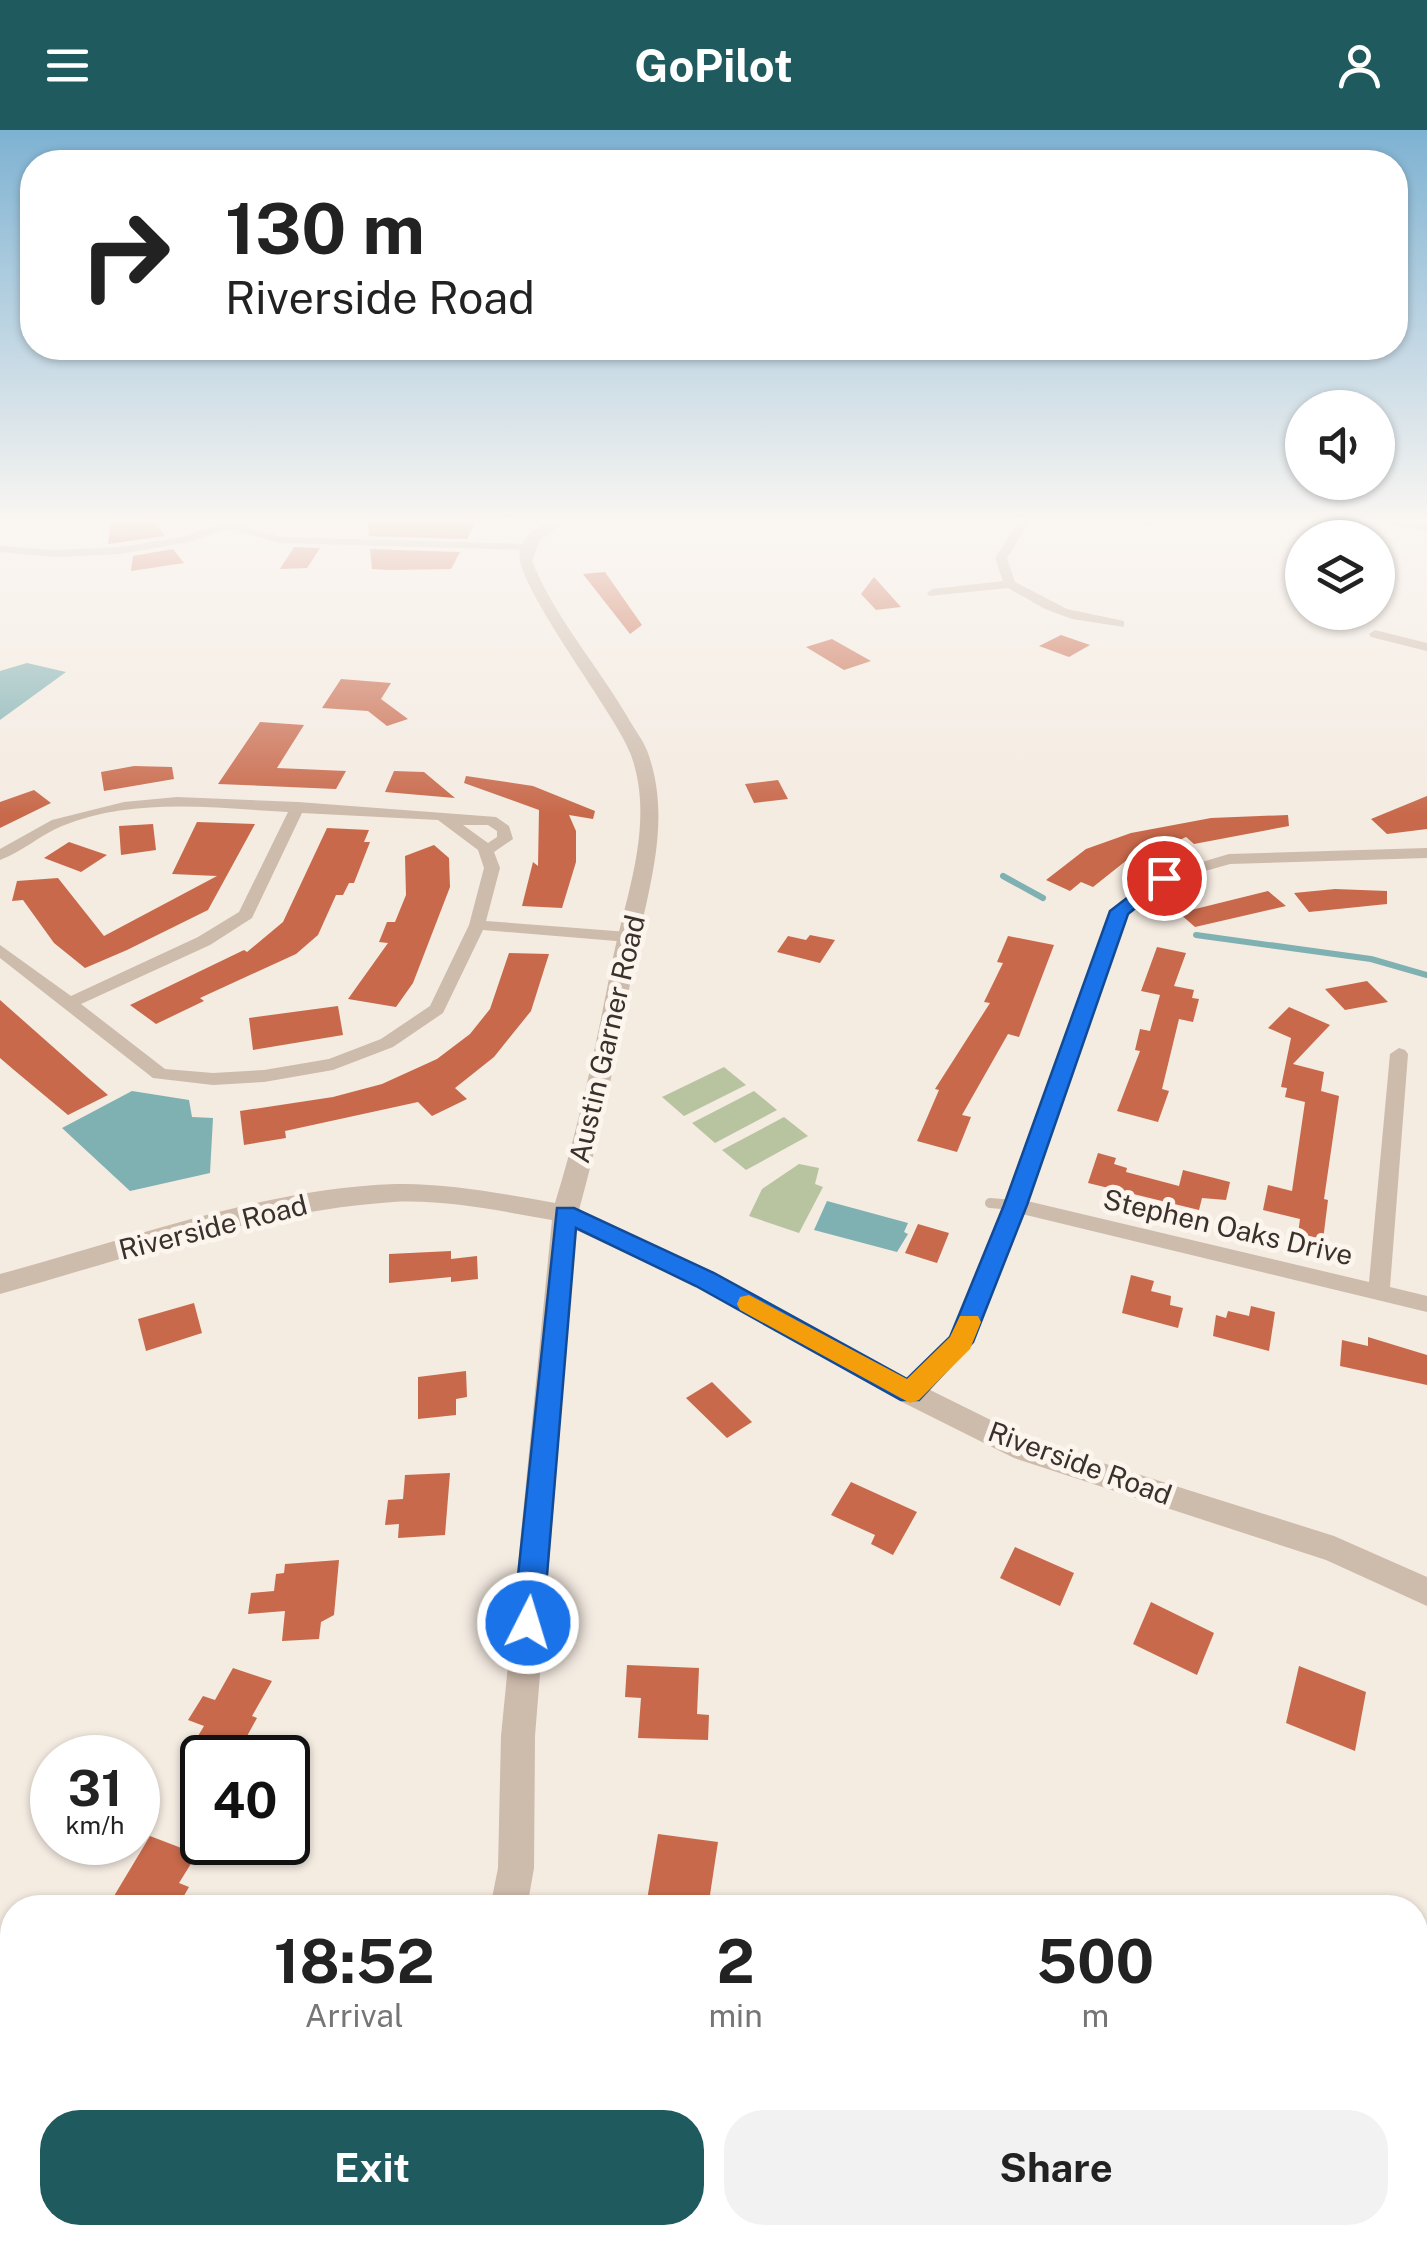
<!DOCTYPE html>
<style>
body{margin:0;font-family:"Public Sans",sans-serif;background:#f2f2f2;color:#222;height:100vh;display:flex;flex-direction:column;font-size:38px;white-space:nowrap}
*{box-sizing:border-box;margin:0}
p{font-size:32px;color:#767676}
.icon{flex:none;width:55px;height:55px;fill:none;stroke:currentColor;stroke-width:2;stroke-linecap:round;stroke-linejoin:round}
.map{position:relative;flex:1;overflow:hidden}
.side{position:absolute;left:0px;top:1765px;width:1428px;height:350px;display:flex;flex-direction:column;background:#fff;border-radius:40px 40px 0 0;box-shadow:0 2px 8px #0004}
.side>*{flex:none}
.hud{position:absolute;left:20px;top:20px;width:1388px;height:210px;border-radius:40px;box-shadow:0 2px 8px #0004;background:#fff;color:#222;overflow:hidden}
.tools{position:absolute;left:1285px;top:260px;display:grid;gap:20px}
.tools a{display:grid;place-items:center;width:110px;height:110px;border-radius:50%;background:#fff;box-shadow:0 2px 8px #0004;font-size:50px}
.speed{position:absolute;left:30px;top:1605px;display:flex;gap:20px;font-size:50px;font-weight:700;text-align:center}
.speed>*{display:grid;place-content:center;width:130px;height:130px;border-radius:50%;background:#fff;box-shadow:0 2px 8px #0004;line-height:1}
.speed small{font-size:25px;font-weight:400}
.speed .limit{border:5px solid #111;border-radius:15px;background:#fff;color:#111}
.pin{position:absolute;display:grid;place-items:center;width:85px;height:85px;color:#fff;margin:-42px;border:5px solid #fff;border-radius:50%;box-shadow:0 2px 10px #0007}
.me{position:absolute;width:110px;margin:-55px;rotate:5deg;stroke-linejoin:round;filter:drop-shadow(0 0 8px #0008)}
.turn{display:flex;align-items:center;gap:35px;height:210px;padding:0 40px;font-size:45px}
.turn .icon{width:130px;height:130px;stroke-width:2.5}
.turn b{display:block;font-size:70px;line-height:85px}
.eta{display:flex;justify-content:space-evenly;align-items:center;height:170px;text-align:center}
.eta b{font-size:60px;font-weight:700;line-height:70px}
.primary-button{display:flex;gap:20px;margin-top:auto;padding:20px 40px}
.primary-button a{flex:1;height:115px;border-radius:40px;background:#1f5a5e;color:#fff;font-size:40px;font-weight:700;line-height:115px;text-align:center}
.primary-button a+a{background:#f2f2f2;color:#222}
header{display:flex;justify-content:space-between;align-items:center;height:130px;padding:0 40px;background:#1f5a5e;color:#fff;font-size:45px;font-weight:700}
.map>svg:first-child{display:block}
.green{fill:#b8c4a0}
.water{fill:#7fb0b2}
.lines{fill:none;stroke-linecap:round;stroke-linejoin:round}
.stream{stroke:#7fb0b2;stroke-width:6}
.building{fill:#c8694b}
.service{stroke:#cdbbac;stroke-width:10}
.minor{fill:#cdbbac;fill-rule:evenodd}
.tertiary{fill:#cdbbac;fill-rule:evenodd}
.route{fill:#1a73e8;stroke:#114b97;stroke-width:2.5}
.slow{fill:#f59e0b}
.labels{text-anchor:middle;stroke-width:10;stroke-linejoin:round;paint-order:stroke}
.street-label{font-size:28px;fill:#3b302b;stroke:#fbf5ee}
</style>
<header><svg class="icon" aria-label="menu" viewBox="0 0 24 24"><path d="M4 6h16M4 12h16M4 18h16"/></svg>GoPilot<svg class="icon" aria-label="person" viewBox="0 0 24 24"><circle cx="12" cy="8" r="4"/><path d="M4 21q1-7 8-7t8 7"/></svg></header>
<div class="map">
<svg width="1427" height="2115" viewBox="0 0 1427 2115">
<rect width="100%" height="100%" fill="#f4ebe1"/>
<path class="green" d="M724,937L746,955L684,986L662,967Z
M754,961L777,980L715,1013L692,993Z
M784,987L808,1006L746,1040L722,1020Z
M799,1034L819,1038L815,1054L823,1057L799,1103L749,1086L762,1059Z"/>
<path class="water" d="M27,533L66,542L0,590V541Z
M132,961L189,970L192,987L213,988L210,1043L130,1061L62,998Z
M827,1071L908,1093L904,1102L908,1104L897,1122L814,1100Z"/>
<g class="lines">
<path class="stream" d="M1003,746L1043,768
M1196,805L1371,829L1427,845"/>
</g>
<path class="building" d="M397,389L398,390H477L467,409L369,406L368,391Z
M153,390L165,406L108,414L111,393Z
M294,417L320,418L307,438L280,439Z
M173,419L184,433L131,441L133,426Z
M370,419L460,422L451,439L388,440L372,439Z
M605,442L642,495L630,504L583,444Z
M874,447L901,477L876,480L861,464Z
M1061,505L1090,515L1069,527L1039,516Z
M832,509L871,531L844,540L806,517Z
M341,549L391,553L381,569L408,589L387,596L368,581L322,578Z
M260,592L304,595L277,638L346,641L336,659L218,654Z
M134,636L172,637L174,649L104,661L101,642Z
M394,641L424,642L455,668L385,662Z
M466,646L533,656L595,681L593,689L569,685L576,701V732L562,778L522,776L533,732L538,736L539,680L464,653Z
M778,650L788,669L754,673L745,654Z
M34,660L51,673L0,698V672Z
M1427,666V699L1387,704L1371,689Z
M1288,685L1289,696L1194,714L1186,707L1139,729L1132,726L1093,757L1081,752L1070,761L1046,750L1086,719L1131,703L1211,688Z
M197,692L255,694L208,780L127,820L85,838L54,813L23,770L12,771L17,751L58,748L104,806L217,746L172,744Z
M153,694L156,720L121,725L119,696Z
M327,698L369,700L364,712H370L354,753H349L343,765H336L318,805L296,824L200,868L204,871L156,894L130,875L244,820L247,822L283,792Z
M69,712L107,725L81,742L44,728Z
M434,715L449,728L450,757L413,853L396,877L348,869L388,813L379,812L387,792H395L406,765L405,726Z
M1335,759L1387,761V774L1309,782L1294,763Z
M1268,761L1286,776L1195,797L1179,783Z
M810,805L835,810L820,833L777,822L788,806L806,810Z
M1008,806L1054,815L1019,907L1008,904L962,985L971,987L957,1022L917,1011L939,960L935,959L990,873L984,872L1003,833L997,832Z
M1157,817L1186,823L1174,856L1194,860L1192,868L1199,869L1193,892L1179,889L1162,959L1169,961L1158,992L1117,981L1140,921L1135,920L1140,899L1150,901L1160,865L1141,861Z
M509,823L549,824L531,881L494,927L455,958L467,969L432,986L418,972L285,1001L286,1008L244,1015L240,981L333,967L382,954L437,929L470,904L490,879Z
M1367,851L1388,872L1345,880L1325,859Z
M0,870L87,947L108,965L68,985L14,940L0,928Z
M338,876L343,905L253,920L249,888Z
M1289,877L1330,895L1293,934L1324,942L1321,961L1339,966L1324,1069L1328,1070L1323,1110L1298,1104L1300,1089L1263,1080L1268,1055L1292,1061L1305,972L1285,967L1287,958L1281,957L1291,908L1268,898Z
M1098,1023L1116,1028L1114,1034L1127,1038L1126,1042L1179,1056L1183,1040L1230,1052L1226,1070L1202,1068L1199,1080L1088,1053Z
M918,1094L949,1103L937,1133L905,1123Z
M451,1121V1129L477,1126L478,1149L451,1152V1147L389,1153V1124Z
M1131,1145L1154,1151L1151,1161L1171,1166L1170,1175L1183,1178L1178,1198L1122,1183Z
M194,1173L202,1203L146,1221L138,1189Z
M1251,1176L1275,1182L1269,1221L1213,1206L1216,1185L1226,1188L1228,1181L1249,1186Z
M1368,1207L1427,1225V1255L1340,1236L1342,1210L1368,1216Z
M466,1241L467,1267L456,1269V1285L418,1289V1247Z
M712,1252L752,1292L727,1308L686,1268Z
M450,1343L445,1405L398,1408L399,1394L385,1395L388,1370L403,1369L405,1345Z
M851,1352L917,1382L893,1425L871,1414L875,1405L831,1385Z
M1015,1417L1074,1443L1060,1476L1000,1448Z
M339,1430L334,1485L321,1492L319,1509L282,1511L285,1481L248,1484L251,1463L274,1461L276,1444L284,1443L285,1434Z
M1151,1472L1214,1503L1197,1545L1133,1514Z
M627,1535L699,1538L697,1584L709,1585L708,1610L638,1608L641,1568L625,1567Z
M1299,1536L1366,1562L1355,1621L1286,1593Z
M233,1538L272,1551L252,1586L257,1588L235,1628H202V1643L180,1636L204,1596L188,1590L203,1566L215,1570Z
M658,1704L718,1712L708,1778L646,1776Z
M150,1706L197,1724L179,1753L189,1757L177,1778H126L111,1771Z"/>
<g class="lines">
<path class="service" d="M990,1073L1014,1075"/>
<path class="minor" d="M239,389L243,392L239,395L281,407L527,414L533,417L527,420L281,413L229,399L184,413L120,424L56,427L0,422V416L56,420L120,417L182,407Z
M1020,389H1031L1007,428L1015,452L1067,479L1124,491V497L1072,489L1045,479L1008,458L929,466L927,463L933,459L1003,451L995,428Z
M1118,389H1147L1156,393L1150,396Z
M1386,389L1427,395V401L1376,392Z
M1375,500L1427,513V521L1371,507L1369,504Z
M177,667L298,672L496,687L509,696L513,709L494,722L500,738L486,791L628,802L636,807L628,812L483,800L443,883L393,917L333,940L264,952L213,955L153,948L0,828V815L71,866L198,807L239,782L288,682C213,678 134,667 62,696C40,705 22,722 0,730V719L52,690L124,672ZM302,683L438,690L478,720L484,738L469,795L430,876L381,909L329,929L264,940L213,943L165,939L81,874L210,815L252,788ZM463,695H488L497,701V707L488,713Z
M1427,718V728L1230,734L1170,751L1126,783L1027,1071L1369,1152L1390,924L1399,918L1405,920L1408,924L1390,1157L1427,1166V1182L1022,1084L969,1219L918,1269L910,1272L902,1269L899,1263L902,1257L952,1208L1005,1075L1113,778L1158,745L1229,724Z"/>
<path class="tertiary" d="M553,389H570L540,410L532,431C554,486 597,535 627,586C634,599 645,612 649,626C672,694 647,761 635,828C619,913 602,996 579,1080L714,1142L920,1255L1033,1311L1334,1406L1427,1447V1476L1326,1430L1014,1328L900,1271L696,1156L576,1100L535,1606L534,1738L527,1778H490L498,1738L501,1606L552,1090C501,1081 444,1069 393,1072C258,1081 129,1128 0,1164V1144C127,1110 264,1058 396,1054C448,1053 504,1064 555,1073C580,992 597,911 613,828C627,762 655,692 631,625C616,583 509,449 520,419C524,404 541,397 553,389Z
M393,2102H436L431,2115H388Z"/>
</g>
<linearGradient id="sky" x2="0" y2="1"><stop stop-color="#7eb2d2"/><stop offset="0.57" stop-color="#faf6f2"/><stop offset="1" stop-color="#faf6f2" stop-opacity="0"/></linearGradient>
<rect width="1427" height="685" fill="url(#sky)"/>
<path class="route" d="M1158,744L1173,748L1128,784L1027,1075L973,1212L919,1270H901L696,1156L576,1098L543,1493L538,1503L528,1506L518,1503L513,1493L557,1078H574L714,1143L907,1249L950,1207L1004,1075L1110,781Z"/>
<path class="slow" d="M749,1165L907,1249L950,1207L960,1186H978L981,1192L970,1219L919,1270L910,1273L740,1180L737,1174L740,1167Z"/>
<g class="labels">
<g class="street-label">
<text transform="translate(607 909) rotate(-77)" y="10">Austin Garner Road</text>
<text transform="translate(213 1097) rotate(-14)" y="10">Riverside Road</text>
<text transform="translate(1228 1097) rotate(13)" y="10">Stephen Oaks Drive</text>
<text transform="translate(1080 1333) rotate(20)" y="10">Riverside Road</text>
</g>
</g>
</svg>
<div class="tools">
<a><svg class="icon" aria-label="sound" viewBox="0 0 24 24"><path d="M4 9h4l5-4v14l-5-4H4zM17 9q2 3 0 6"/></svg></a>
<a><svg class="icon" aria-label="layers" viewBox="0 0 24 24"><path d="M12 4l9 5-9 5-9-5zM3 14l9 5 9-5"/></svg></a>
</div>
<div class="speed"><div>31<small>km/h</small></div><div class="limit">40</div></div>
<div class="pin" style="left:1164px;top:748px;background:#d93025"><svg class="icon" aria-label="arrive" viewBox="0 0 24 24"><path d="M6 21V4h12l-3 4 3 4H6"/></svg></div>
<svg class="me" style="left:528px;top:1493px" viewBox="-20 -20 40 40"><circle r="17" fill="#1a73e8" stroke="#fff" stroke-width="3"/><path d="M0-11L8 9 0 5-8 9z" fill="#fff"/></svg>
<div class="hud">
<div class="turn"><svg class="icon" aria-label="right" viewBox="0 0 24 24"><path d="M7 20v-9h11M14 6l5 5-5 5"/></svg><div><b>130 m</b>Riverside Road</div></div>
</div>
<section class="side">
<div class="eta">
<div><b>18:52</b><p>Arrival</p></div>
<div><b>2</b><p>min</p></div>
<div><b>500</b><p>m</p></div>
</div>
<div class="primary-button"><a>Exit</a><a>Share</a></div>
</section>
</div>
